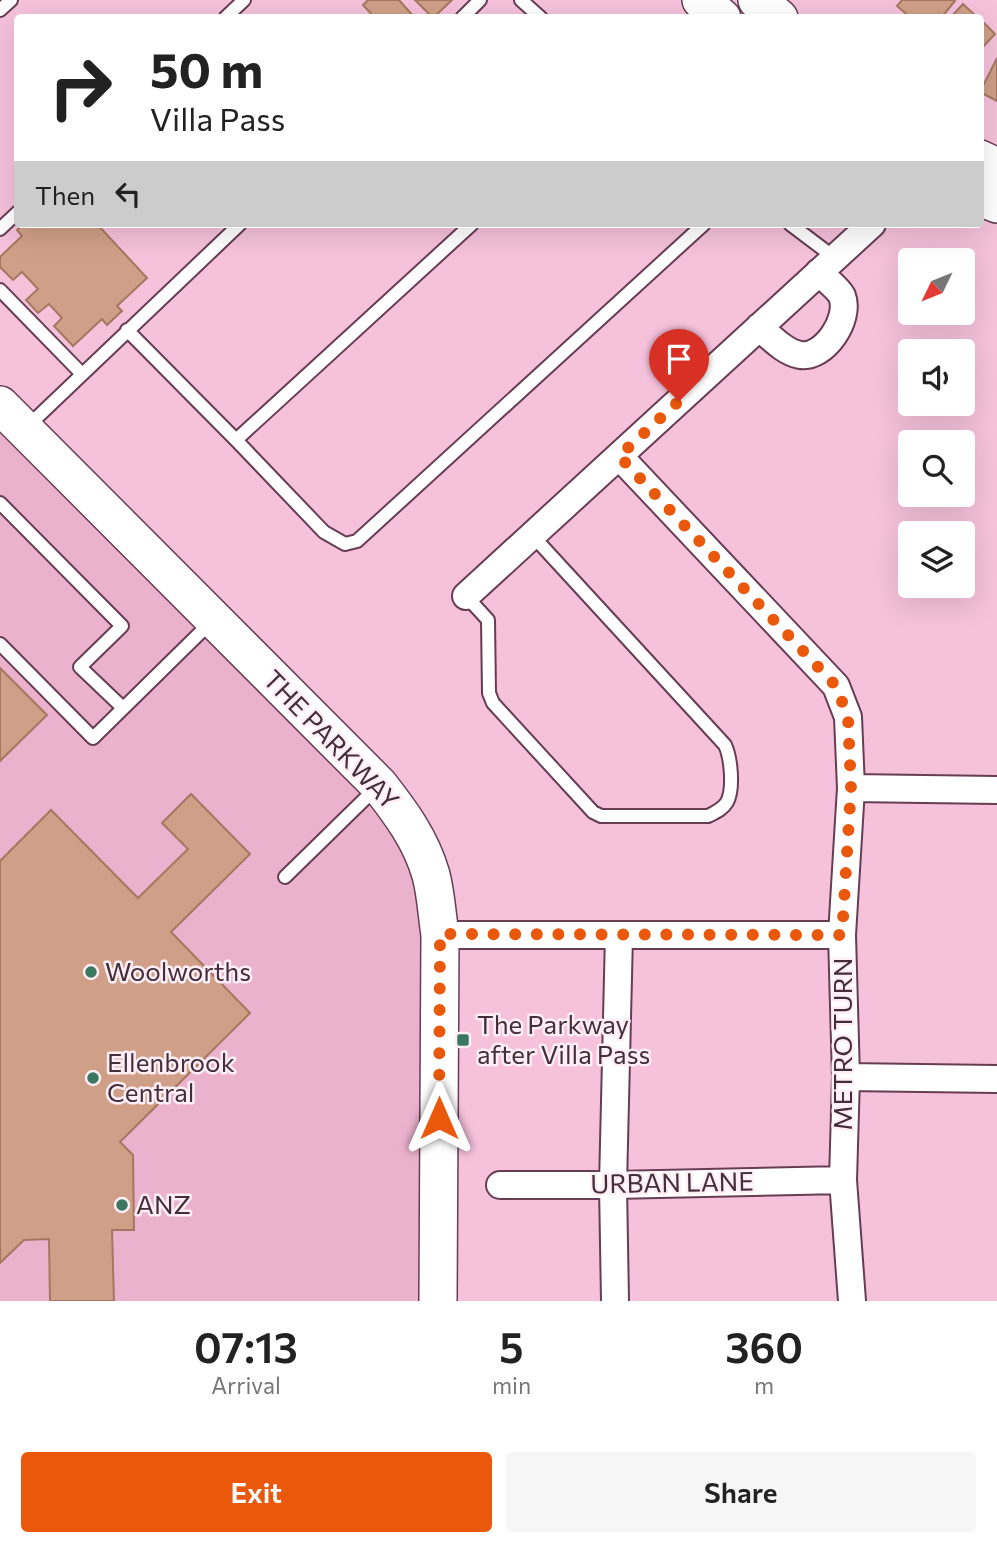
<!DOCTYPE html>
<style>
body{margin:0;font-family:Commissioner,sans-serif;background:#f6f6f6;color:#222;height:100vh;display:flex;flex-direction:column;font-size:26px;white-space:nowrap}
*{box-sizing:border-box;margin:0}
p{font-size:23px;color:#767676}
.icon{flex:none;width:38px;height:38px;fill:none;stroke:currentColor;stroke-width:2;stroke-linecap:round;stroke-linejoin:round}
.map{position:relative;height:1301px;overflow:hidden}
.sheet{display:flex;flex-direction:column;background:#fff;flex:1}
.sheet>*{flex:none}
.hud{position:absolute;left:14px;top:14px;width:970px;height:214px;border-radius:7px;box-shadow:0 7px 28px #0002;background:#fff;color:#222;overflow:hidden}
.needle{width:46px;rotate:227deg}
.tools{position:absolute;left:898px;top:248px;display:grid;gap:14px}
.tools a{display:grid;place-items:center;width:77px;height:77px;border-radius:7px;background:#fff;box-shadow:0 7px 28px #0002;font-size:35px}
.pin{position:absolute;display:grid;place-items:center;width:60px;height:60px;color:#fff;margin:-72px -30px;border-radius:50% 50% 50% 0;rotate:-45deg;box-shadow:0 0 7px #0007}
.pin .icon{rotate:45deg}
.me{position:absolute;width:77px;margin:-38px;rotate:0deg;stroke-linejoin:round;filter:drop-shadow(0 0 5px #0008)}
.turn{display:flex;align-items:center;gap:24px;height:147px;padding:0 21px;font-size:32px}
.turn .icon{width:91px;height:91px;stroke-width:2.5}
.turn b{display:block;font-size:49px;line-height:60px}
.then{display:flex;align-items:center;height:66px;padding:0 21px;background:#0003;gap:14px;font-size:26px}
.eta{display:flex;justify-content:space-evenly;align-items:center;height:119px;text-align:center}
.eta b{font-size:42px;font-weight:600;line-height:49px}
.action{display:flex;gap:14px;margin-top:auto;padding:14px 21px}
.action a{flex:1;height:80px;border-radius:7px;background:#ea580c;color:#fff;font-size:28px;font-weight:600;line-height:80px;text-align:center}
.action a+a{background:#f6f6f6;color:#222}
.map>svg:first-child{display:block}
.built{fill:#ebb2ce}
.building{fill:#d09f87;stroke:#a67760;stroke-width:2}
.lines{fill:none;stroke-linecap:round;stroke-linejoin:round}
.lane-casing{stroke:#673d53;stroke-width:16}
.street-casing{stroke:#673d53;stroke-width:30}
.secondary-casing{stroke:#673d53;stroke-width:40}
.lane{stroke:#fff;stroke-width:12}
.street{stroke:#fff;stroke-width:26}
.secondary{stroke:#fff;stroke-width:37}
.route{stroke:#ea580c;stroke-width:12;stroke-dasharray:0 21.6}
.poi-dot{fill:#3b7761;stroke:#ffeef6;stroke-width:2.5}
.labels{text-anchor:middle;stroke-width:5;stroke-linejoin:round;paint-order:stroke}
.street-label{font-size:26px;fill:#432e39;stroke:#ffeef6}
.poi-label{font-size:26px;fill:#432e39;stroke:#ffeef6;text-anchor:start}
</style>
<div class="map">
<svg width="997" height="1301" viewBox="0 0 997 1301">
<rect width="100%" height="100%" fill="#f5c1db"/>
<path class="built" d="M0,405L423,850L438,1301H0Z"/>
<path class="building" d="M368,0H399L415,18H375L363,5Z
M415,0H452L433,18Z
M902,0H953L955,1L941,18H911L897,6Z
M963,4L978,18H950Z
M980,19L995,34L980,50Z
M997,58V101L980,92Z
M23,224H97L147,278L117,306L122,311L107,325L102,319L73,346L54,326L62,318L49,304L38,313L26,300L38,289L22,272L13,280L0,267V257L22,236L17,230Z
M0,668L47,715L0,761Z
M191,794L250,854L171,932L250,1013L120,1142L133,1155L134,1230H112L114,1301H50L49,1239L24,1240L0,1263V861L51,810L138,898L188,849L162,823Z"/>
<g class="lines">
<g class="lane-casing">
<path id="lane" d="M521,0L541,18
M0,10L11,0
M225,18L244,0
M462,18L480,0
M790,224L835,258
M0,229L18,212
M0,290L82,374
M127,330L236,440L324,532L345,544L357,541L704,224
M27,427L240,224
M236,440L472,224
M0,503L122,626L80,667L123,708
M466,596L488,620L489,693L493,703L593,812L601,816H708C716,812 723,809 727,802C734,789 731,758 725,745L532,535
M0,644L93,738L211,622
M285,877L376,788"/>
</g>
<g class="street-casing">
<path id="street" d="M759,327C771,337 784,352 800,355C824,359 851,319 842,296C838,288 825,279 819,272
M619,456L836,686L848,717L851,788L842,935L846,1077L843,1180L852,1301
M466,596L872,224
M851,788L997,790
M440,935H842
M846,1077L997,1079
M500,1185H613L843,1180
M615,1301L613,1185L619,935"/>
</g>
<g class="secondary-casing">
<path id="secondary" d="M701,0L722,18
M757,0L779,18
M980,159L997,167
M980,197L997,204
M0,405L379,785C401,813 421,840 431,875C436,894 437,915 440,935L438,1301"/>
</g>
<use href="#lane" class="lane"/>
<use href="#street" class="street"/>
<use href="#secondary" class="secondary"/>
</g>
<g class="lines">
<path class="route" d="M439,1118L440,934L842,935L851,788L848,717L836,686L619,456L679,401"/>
</g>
<g class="poi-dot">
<circle cx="91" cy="972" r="7"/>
<rect x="456" y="1033" width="14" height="14" rx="3.5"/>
<circle cx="93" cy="1078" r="7"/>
<circle cx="122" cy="1205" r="7"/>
</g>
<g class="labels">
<g class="street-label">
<text transform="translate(331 740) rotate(46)" y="9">THE PARKWAY</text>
<text transform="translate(843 1044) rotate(-90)" y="9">METRO TURN</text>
<text transform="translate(672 1183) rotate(-1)" y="9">URBAN LANE</text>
</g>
<g class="poi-label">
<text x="105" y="981">Woolworths</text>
<text x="477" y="1034">The Parkway<tspan x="477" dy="30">after Villa Pass</tspan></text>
<text x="107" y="1072">Ellenbrook<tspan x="107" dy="30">Central</tspan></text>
<text x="136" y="1214">ANZ</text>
</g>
</g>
</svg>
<div class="tools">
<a><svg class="needle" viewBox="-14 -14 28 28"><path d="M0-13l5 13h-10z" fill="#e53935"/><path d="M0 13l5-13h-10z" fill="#767676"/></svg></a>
<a><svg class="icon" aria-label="sound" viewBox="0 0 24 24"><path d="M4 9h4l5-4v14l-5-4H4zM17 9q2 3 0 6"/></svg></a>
<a><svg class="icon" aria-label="search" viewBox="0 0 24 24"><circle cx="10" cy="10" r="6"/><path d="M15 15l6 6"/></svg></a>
<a><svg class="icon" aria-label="layers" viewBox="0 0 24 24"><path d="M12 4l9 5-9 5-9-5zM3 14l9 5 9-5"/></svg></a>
</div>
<div class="pin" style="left:679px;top:401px;background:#d93025"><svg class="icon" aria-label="arrive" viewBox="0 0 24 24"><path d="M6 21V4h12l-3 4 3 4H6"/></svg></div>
<svg class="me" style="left:439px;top:1118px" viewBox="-20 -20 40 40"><path d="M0-17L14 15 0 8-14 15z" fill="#ea580c" stroke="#fff" stroke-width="4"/></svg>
<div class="hud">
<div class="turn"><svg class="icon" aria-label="right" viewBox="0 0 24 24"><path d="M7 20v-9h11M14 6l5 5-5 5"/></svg><div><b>50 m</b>Villa Pass</div></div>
<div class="then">Then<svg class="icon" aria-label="left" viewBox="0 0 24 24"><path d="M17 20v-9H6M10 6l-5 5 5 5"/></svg></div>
</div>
</div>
<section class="sheet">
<div class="eta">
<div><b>07:13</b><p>Arrival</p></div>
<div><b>5</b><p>min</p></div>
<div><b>360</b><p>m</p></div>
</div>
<div class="action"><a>Exit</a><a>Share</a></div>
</section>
